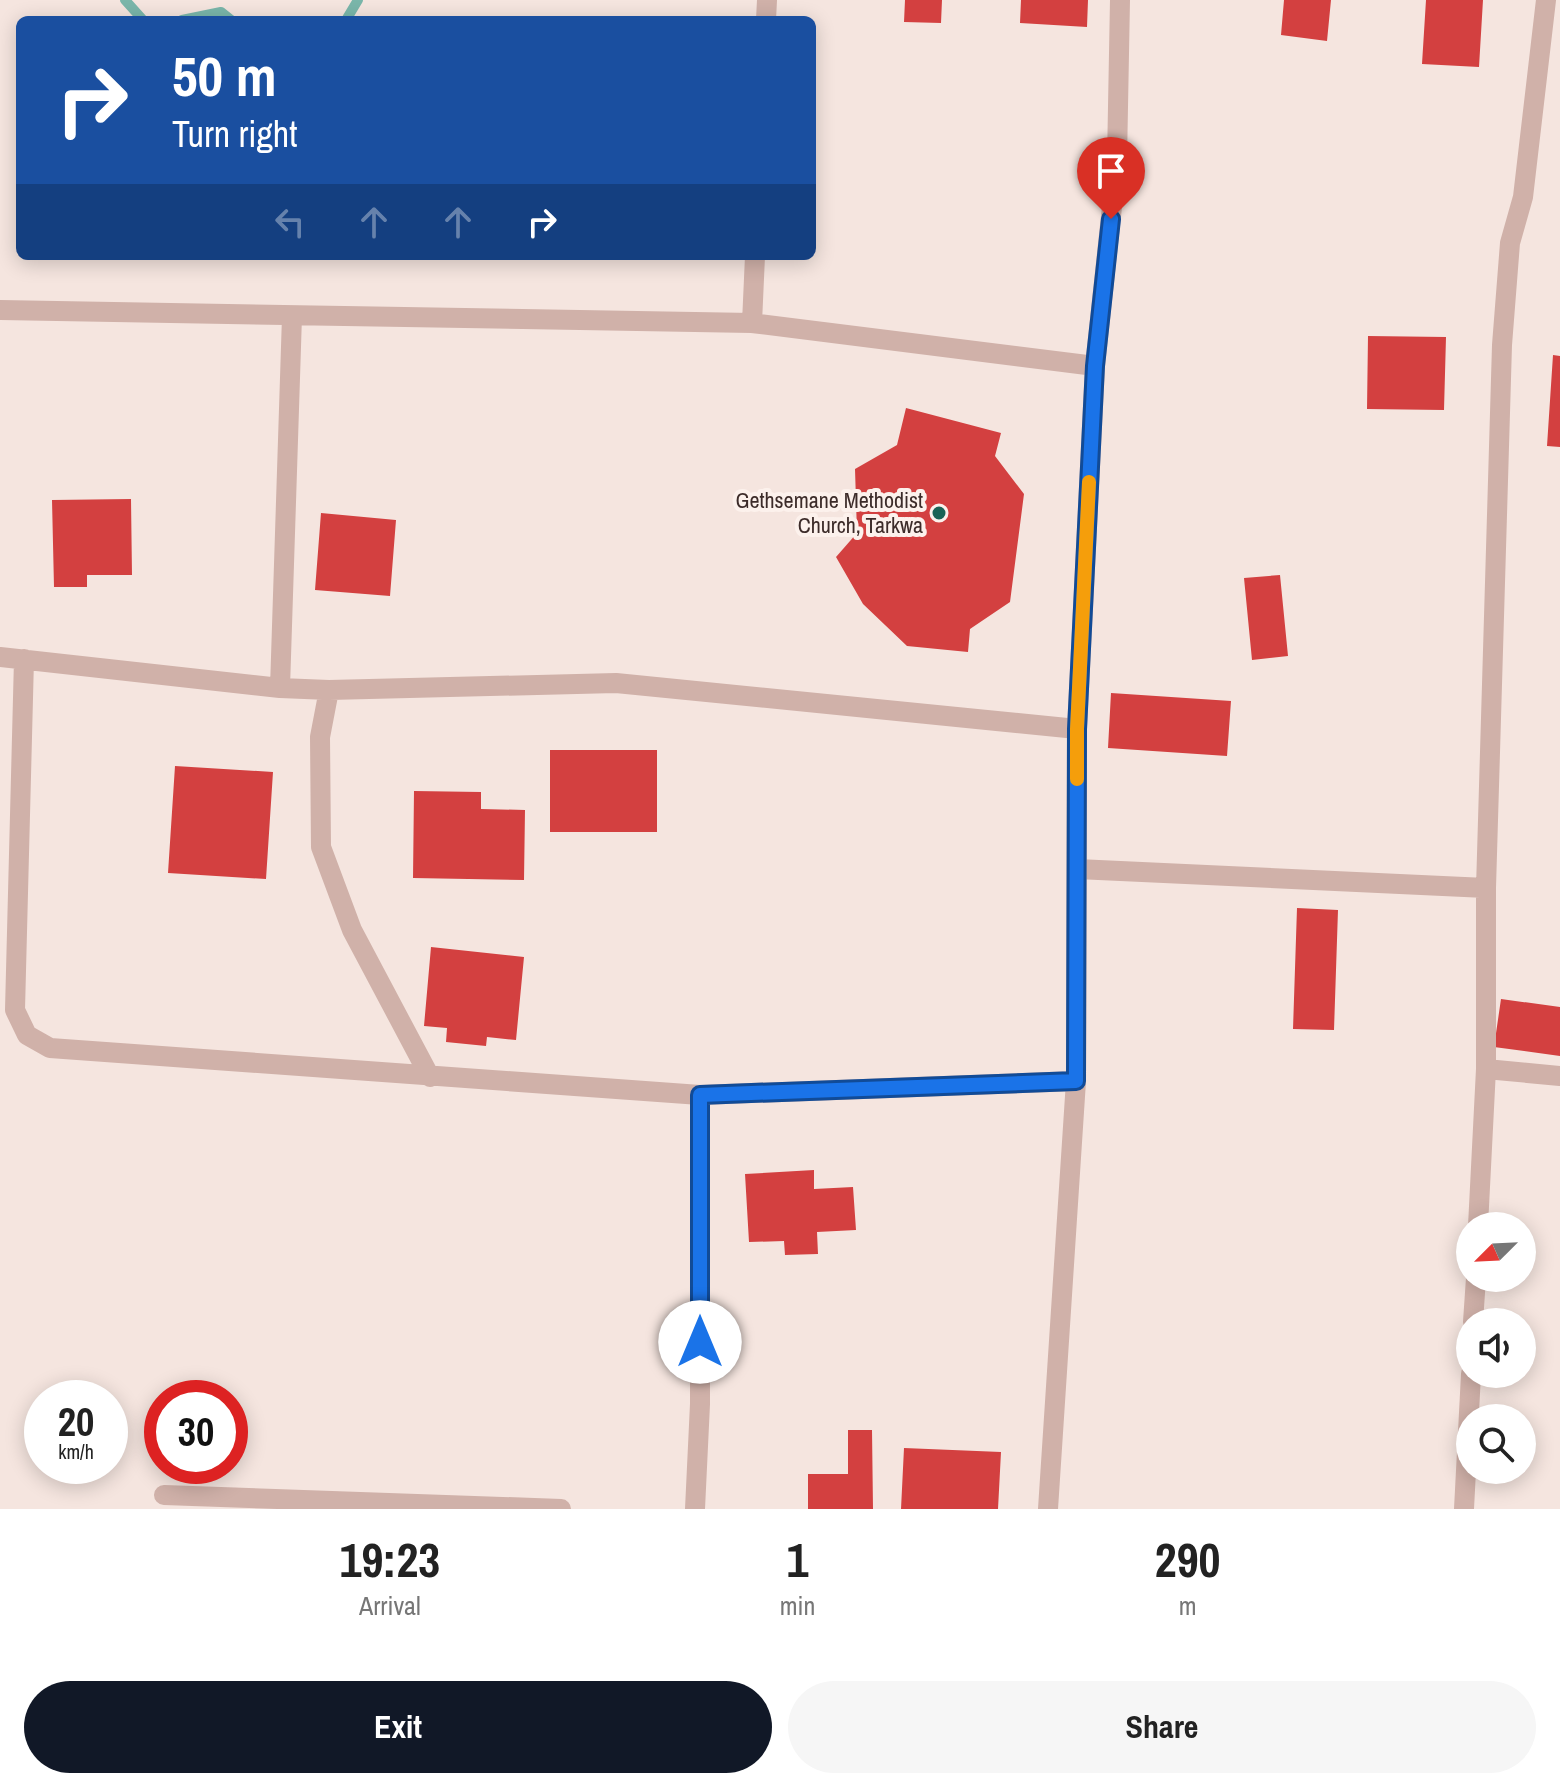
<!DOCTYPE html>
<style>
body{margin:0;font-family:"Archivo Narrow",sans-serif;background:#f6f6f6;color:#222;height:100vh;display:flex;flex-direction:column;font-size:30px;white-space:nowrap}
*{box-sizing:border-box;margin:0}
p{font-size:26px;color:#767676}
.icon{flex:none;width:44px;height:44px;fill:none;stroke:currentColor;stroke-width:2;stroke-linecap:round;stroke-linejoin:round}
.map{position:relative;height:1509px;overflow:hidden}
.panel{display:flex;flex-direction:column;background:#fff;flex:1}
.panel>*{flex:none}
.hud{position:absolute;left:16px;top:16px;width:800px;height:244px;border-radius:12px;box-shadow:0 4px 20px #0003;background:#1a4fa0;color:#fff;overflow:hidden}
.needle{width:52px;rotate:246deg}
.controls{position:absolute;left:1456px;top:1212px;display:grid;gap:16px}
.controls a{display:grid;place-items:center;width:80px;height:80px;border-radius:50%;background:#fff;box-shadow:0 4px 20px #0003;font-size:40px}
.speed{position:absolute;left:24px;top:1380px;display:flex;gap:16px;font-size:40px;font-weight:700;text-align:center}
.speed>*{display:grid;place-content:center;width:104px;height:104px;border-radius:50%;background:#fff;box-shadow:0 4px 20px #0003;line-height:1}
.speed small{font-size:20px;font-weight:400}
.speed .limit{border:12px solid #d22;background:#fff;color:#111}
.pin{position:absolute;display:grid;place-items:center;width:68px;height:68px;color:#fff;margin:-82px -34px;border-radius:50% 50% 50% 0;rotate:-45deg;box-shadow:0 0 8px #0007}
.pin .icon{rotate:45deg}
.me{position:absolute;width:88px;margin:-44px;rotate:0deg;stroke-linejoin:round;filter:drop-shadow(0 0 6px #0008)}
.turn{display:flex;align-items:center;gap:28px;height:168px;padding:0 24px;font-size:36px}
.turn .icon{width:104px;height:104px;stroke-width:2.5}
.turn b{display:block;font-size:56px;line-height:68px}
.lanes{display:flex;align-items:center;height:76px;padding:0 24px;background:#0003;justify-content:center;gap:40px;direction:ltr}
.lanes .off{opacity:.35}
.eta{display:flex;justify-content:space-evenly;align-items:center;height:136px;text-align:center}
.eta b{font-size:48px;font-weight:800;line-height:56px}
.cta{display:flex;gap:16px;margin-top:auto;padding:16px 24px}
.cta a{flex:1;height:92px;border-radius:48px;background:#111827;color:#fff;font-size:32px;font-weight:800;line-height:92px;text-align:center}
.cta a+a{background:#f6f6f6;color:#222}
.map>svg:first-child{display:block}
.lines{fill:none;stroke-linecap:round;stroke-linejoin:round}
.stream{stroke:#7ab6aa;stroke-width:10}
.building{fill:#d34040}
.street{stroke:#d0b1a9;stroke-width:20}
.route-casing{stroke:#114b97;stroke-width:20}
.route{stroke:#1a73e8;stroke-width:14}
.slow{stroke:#f59e0b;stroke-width:14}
.poi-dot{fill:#1a6356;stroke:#fcf1ec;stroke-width:3}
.labels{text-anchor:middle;stroke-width:8;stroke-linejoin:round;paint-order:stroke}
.poi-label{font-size:22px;fill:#3c2b29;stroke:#fcf1ec;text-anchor:end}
</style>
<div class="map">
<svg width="1560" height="1509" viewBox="0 0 1560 1509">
<rect width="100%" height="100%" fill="#f5e5df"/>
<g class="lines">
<path class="stream" d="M125,0L143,20
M182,20L221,12L231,20
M346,20L358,0"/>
</g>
<path class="building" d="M905,0H942L941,23L904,22Z
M1021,0H1088L1087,27L1020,23Z
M1284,0H1331L1327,41L1281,35Z
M1426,0H1483L1479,67L1422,64Z
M1368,336L1446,337L1444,410L1367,409Z
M1553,355L1560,356V447L1547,446Z
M906,408L1001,433L995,456L1024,494L1010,602L970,629L968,652L907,646L863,604L836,557L857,533L855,469L897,445Z
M131,499L132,575H87V587H54L52,500Z
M321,513L396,520L390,596L315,590Z
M1280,575L1288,656L1252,660L1244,578Z
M1111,693L1231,701L1227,756L1108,748Z
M550,750H657V832H550Z
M175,766L273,772L266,879L168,873Z
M414,791L481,792V809L525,810L524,880L413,878Z
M1297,908L1338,910L1334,1030L1293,1029Z
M431,947L524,957L516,1040L487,1037L486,1046L446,1042L447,1028L424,1026Z
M1501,999L1560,1007V1056L1494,1047Z
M814,1170V1189L853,1187L856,1230L817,1232L818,1254L785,1255L784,1241L749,1242L745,1174Z
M848,1430H872L873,1509H808V1474H848Z
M904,1448L1001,1452L998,1509H901Z"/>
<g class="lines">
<path class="street" d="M766,20L767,0
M0,310L752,323L1095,366
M752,323L755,256
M0,657L280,688L329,690L616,683L1077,729
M24,659L15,1010L27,1035L50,1048L700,1095L1076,1081
M280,688L292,316
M329,690L320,737L321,847L352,930L430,1077
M1077,869L1486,888
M1486,1069L1560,1076
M1478,1226L1486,1069V888L1502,345L1510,243L1523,197L1546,0
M1473,1322L1476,1278
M164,1495L561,1509
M695,1509L700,1404V1095
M1048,1509L1076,1081L1077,729L1095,366L1117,160L1120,0
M1464,1509L1471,1374"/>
</g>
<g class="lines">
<g class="route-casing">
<path id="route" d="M700,1342V1095L1076,1081L1077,729L1095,366L1111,219"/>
</g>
<use href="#route" class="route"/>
<path class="slow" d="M1077,779V729L1089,482"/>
</g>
<circle class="poi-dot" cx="939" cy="513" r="8"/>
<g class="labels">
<g class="poi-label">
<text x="923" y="508">Gethsemane Methodist<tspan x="923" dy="25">Church, Tarkwa</tspan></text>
</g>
</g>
</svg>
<div class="controls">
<a><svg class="needle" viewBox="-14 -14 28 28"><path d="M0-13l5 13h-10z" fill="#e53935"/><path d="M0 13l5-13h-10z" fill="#767676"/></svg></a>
<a><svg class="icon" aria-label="sound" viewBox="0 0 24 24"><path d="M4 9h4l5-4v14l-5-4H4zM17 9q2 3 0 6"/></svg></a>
<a><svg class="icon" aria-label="search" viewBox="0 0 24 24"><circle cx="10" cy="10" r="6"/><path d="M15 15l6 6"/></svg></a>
</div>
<div class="speed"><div>20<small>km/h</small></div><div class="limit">30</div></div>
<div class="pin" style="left:1111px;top:219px;background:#d93025"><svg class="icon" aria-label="arrive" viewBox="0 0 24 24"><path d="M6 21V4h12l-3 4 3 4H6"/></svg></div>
<svg class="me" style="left:700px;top:1342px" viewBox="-20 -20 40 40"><circle r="19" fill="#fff"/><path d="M0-13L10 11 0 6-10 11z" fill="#1a73e8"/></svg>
<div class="hud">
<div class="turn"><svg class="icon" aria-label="right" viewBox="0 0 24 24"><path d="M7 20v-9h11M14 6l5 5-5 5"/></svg><div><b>50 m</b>Turn right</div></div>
<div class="lanes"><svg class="icon off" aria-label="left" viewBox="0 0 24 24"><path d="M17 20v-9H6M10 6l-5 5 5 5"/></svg><svg class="icon off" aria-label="ahead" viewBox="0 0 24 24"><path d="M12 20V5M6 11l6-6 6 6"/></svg><svg class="icon off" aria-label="ahead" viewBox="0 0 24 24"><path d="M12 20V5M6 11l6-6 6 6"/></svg><svg class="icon" aria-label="right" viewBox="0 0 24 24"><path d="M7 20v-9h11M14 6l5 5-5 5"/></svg></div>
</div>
</div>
<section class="panel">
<div class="eta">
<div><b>19:23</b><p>Arrival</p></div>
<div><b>1</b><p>min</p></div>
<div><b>290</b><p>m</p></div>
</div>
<div class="cta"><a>Exit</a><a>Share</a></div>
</section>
